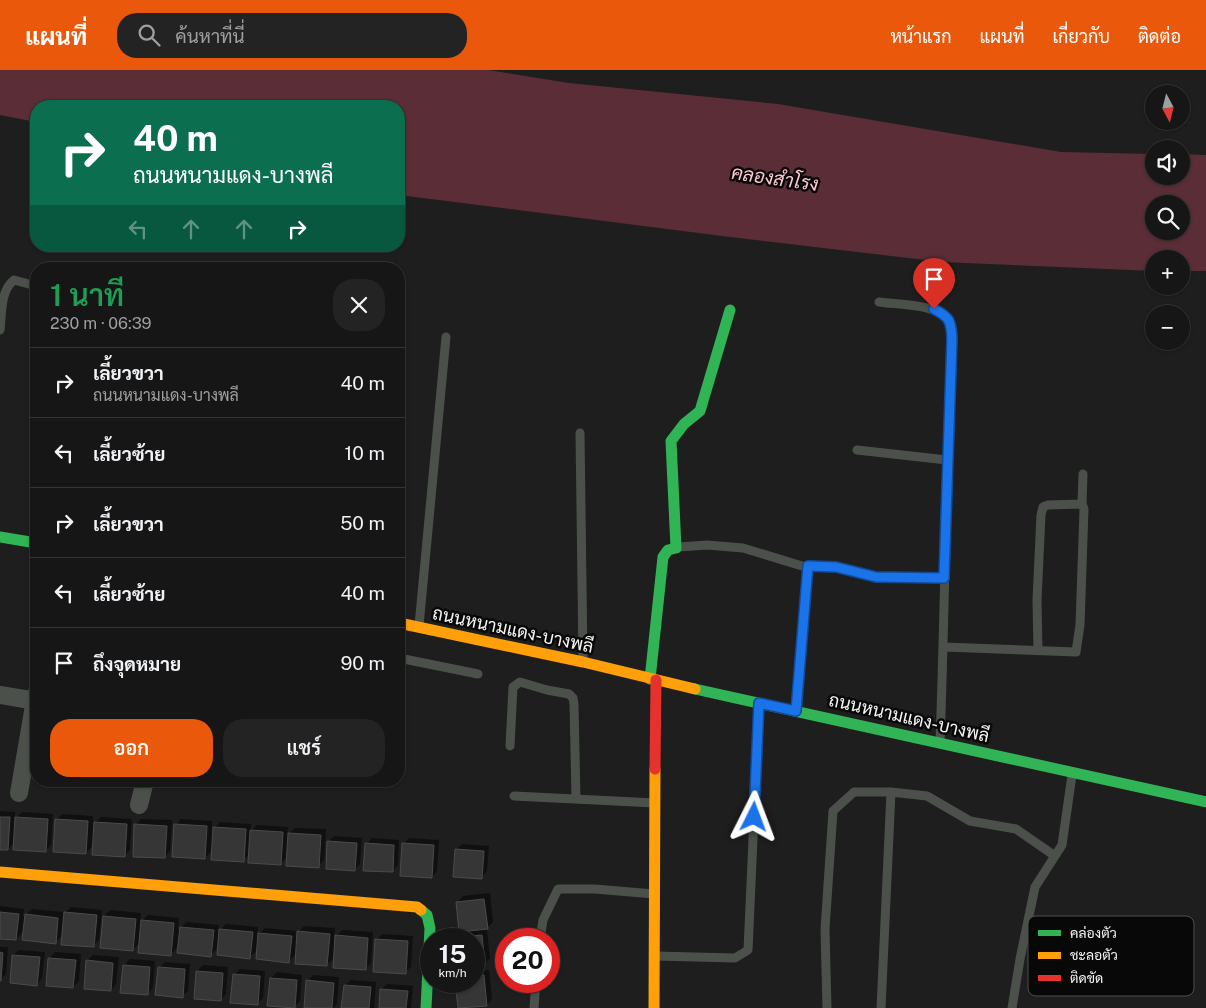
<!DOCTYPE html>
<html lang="th">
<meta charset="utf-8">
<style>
body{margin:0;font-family:"Public Sans",Sarabun,sans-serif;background:#232323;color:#f1f3f6;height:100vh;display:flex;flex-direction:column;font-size:19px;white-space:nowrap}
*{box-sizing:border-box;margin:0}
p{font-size:16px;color:#9e9fa1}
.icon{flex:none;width:28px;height:28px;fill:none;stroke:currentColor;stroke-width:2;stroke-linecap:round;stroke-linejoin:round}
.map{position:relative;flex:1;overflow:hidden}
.details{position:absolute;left:30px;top:192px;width:375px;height:525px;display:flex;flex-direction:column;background:#161616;border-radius:20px;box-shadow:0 1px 4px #0004,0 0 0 1px #353535}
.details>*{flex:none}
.hud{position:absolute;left:30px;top:30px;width:375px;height:152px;border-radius:20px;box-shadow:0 1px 4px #0004,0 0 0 1px #353535;background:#0b6e4f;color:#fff;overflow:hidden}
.needle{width:32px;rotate:173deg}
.buttons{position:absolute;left:1145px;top:15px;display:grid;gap:10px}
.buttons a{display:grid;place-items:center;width:45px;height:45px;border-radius:50%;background:#161616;box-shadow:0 1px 4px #0004,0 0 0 1px #353535;font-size:25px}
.speed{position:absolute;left:420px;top:858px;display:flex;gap:10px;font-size:25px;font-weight:700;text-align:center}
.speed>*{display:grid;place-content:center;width:65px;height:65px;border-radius:50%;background:#161616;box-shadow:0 1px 4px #0004,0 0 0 1px #353535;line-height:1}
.speed small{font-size:12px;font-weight:400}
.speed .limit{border:8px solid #d22;background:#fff;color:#111}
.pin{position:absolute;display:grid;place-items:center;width:42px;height:42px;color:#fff;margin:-51px -21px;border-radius:50% 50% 50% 0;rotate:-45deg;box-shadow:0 0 5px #0007}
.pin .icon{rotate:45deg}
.me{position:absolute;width:55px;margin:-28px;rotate:3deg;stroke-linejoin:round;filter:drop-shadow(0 0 4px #0008)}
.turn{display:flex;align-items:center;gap:18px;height:105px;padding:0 20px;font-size:22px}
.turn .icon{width:65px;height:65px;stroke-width:2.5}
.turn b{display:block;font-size:35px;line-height:42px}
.lanes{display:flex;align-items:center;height:48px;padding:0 20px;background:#0003;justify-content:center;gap:25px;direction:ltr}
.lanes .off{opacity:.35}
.round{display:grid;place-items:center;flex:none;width:52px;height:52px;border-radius:20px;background:#232323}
.summary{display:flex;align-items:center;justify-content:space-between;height:85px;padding:0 20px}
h1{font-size:30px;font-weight:600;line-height:38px;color:#1e9e55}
.action{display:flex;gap:10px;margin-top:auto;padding:10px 20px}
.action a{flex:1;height:58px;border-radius:20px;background:#ea580c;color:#fff;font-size:20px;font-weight:600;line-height:58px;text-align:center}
.action a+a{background:#232323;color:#f1f3f6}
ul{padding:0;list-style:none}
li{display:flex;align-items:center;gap:15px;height:70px;padding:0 20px;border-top:1px solid #353535}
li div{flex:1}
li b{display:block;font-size:19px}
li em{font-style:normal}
header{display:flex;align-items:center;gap:30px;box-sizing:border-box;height:70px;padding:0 25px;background:#ea580c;color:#fff}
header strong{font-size:24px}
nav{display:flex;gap:28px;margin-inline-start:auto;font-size:18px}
.search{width:350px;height:45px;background:#232323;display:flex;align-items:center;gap:12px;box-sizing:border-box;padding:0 18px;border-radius:20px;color:#9e9fa1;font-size:19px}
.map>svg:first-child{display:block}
.water{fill:#5b2d37;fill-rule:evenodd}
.shadow{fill:#0007}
.building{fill:#353635;stroke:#4a4b4a}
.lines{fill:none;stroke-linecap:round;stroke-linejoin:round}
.lane{stroke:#4c504b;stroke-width:9}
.street{stroke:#4c504b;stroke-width:18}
.fast{stroke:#30b455;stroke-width:11}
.slow{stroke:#ff9f0a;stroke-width:11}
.jam{stroke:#e5322d;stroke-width:11}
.route-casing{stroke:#114b97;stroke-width:12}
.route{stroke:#1a73e8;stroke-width:9}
.labels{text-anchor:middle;stroke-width:5;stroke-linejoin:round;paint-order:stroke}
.street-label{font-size:18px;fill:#f3f5f3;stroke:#080808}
.water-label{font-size:19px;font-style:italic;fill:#fec7d2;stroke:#080808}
.key{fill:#080808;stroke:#4e4f4e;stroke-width:1}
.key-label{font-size:14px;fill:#f3f5f3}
</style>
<header>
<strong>แผนที่</strong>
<div class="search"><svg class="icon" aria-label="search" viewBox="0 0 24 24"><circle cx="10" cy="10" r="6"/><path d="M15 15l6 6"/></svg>ค้นหาที่นี่</div>
<nav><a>หน้าแรก</a><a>แผนที่</a><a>เกี่ยวกับ</a><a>ติดต่อ</a></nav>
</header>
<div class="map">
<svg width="1206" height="938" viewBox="0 0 1206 938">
<rect width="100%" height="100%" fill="#1d1e1d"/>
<path class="water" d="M0,0H488L569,13L778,34L1061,82L1154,84V106H1181V84L1206,85V201H1181V189H1154V201L942,192L730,167L399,125V36H36V52L0,45ZM1154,134H1181V161H1154Z"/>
<path class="shadow" d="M0,741L15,742V749L22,742L53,744L51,775L45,781L15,772L8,779L0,778Z
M62,744L93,746V755L101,747L132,749L130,780L125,785L94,774L86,783L56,750Z
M141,749L172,750L170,781L165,787L136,754Z
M181,749L212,751V760L220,752L251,754V761L257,755L288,757L287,765L295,758L326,759L324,790L318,796L288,786L280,794L250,784L243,790L213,780L205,788L176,755Z
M334,766L362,768L360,794L355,799L328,772Z
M372,768L399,770L398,795L392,801L366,774Z
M409,768L439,770L437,801L432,807L403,774Z
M462,774L489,776L487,801L482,807L456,780Z
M490,823L493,852L485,860H487L490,888L485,894L474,895V869H455L462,861L457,832L463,826Z
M0,836L24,839L23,847L32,839L63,842V845L71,837L102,840L99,870L93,876L63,864L55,873L24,861L16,869L0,868Z
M110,840L141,843L140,853L148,845L179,848L178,860L187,852L219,855L218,862L226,854L258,857L257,866L265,858L299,861L304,856L335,858L334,868L342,860L373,862L371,893L365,899L335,887L327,895L296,884L289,891L258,879L250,887L219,877L210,885L179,876L171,884L141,872L132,880L104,846Z
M382,864L413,866L411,897L405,902L377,869Z
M0,877H8L6,904L0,910Z
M19,880L45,882L42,908L37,914L13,885Z
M55,882L81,884L79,911L73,917L50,888Z
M93,885L119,887L116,914L111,920L87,891Z
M130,889L155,891L153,918L147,924L124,895Z
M165,892L190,894L188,921L182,926L159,898Z
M203,895L228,897L226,924L220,930L197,901Z
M240,899L265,901L263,928L257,934L234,905Z
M489,900L492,929L487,935L474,911V902Z
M277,902L302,905L300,931L294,937L271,908Z
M313,905L339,907L337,934L333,938H306L308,911Z
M351,910L376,912L374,938H343L345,915Z
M387,914L413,916L411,938H380L381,920Z"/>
<path class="building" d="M0,747H10L8,780H0Z
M15,747L48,749L46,782L13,780Z
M55,749L88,751L86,784L53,782Z
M94,752L127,754L125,787L92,785Z
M134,754L167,756L165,788L133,787Z
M174,754L207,756L205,789L172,787Z
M213,757L246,759L244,792L211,790Z
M250,760L283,762L281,795L248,793Z
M288,763L321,765L319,798L286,796Z
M327,771L357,773L355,801L326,799Z
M365,773L394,775L393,802L363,801Z
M402,773L434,775L432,808L400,806Z
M455,779L484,781L482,809L453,807Z
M484,829L488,859L459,862L456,832Z
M0,842L19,844L16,870L0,869Z
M64,842L97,845L94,877L61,875Z
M25,844L58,848L56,874L22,870Z
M103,846L136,849L133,881L100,878Z
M141,850L174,853L171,886L138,883Z
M180,857L214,860L211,887L177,883Z
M219,859L253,862L250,889L217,885Z
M297,861L330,864L327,896L295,894Z
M258,863L292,866L289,893L256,889Z
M335,865L368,868L366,900L333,898Z
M482,865L485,895L474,897V869L453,868Z
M375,869L408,871L406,904L373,902Z
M0,882L3,883L1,911H0Z
M12,885L40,887L37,916L10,913Z
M48,888L76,890L73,918L46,916Z
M86,890L113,893L111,921L84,919Z
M123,895L150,897L148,925L120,923Z
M158,897L185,899L183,928L155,925Z
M196,901L223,903L221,931L194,929Z
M233,904L260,906L258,935L230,933Z
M484,905L487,936L458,938L455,911H474V906Z
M270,908L297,910L295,938L267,936Z
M306,910L334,913L332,938H304Z
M344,915L371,917L369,938H341Z
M380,919L408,921L406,938H379Z"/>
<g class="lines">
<path class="lane" d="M879,232C899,235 938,233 950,252C952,256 952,262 952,267C946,402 945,537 940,672
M0,260C2,244 0,221 14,210L36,216
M580,363L583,590
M857,380L947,390
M679,477L707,475L743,478L802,496L836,497L876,507L944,508
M419,556L446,267
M944,577L1076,582L1080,555L1084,439L1082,434L1083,404
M1038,581L1037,530L1041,445L1043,437L1048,435L1082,434
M399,588L478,604
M796,640L808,496
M510,676L513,617L520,612L547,620L569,624L573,628L574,634L576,729
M514,726L655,733
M540,869L543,850L558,819H595L654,824
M655,886L735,888L748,880L759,636
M534,938L536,911
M827,938L825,859L833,741L854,722H891L927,726L970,751L1016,759L1055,786
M881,938L891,722
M1012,938L1020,889L1035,817L1062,775L1072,705"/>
<path class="street" d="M0,625L36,631
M19,723L36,624
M139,735L145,711"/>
<path class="fast" d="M0,467L36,473
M650,609L663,487L668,480L676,478L671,371L684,354L700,341L730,240
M695,619L1206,732
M421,840L427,845L430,858L426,938"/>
<path class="slow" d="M399,553L583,592L695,619
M0,802L417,837L421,840
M654,938L655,699"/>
<path class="jam" d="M655,699L656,610"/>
</g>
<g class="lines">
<g class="route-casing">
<path id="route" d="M754,747L759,633L796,641L808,496L836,497L876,507L944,508L952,268C951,250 949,247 934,239"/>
</g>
<use href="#route" class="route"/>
</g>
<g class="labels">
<g class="street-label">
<text transform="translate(513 560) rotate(12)" y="6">ถนนหนามแดง-บางพลี</text>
<text transform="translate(909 648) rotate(13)" y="6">ถนนหนามแดง-บางพลี</text>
</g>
<g class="water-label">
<text transform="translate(775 108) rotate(8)" y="7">คลองสำโรง</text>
</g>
</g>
<rect x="1028" y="846" width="166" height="80" rx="8" class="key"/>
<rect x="1038" y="860" width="23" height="6" fill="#30b455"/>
<rect x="1038" y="882" width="23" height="7" fill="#ff9f0a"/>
<rect x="1038" y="905" width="23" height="6" fill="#e5322d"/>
<g class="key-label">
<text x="1070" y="868">คล่องตัว</text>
<text x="1070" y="890">ชะลอตัว</text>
<text x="1070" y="913">ติดขัด</text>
</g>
</svg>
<div class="buttons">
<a><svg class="needle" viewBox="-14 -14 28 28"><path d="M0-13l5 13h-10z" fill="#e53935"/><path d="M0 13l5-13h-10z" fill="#9e9fa1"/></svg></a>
<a><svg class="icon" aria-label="sound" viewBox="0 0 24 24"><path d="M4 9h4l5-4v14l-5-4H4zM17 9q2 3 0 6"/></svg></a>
<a><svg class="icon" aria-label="search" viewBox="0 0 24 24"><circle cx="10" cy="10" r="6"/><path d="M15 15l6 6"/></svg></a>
<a>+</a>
<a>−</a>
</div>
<div class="speed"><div>15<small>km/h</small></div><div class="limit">20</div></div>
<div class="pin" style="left:934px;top:239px;background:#d93025"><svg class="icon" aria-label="arrive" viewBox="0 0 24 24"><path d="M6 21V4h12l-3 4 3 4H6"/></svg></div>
<svg class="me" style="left:754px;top:747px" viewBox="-20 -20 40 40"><path d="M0-17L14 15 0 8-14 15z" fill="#1a73e8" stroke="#fff" stroke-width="4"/></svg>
<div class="hud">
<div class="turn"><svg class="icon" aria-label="right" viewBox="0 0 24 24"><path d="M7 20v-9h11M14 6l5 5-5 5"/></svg><div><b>40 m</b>ถนนหนามแดง-บางพลี</div></div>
<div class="lanes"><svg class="icon off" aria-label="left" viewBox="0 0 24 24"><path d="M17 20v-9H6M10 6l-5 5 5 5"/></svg><svg class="icon off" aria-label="ahead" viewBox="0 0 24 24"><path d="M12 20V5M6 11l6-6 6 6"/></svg><svg class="icon off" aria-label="ahead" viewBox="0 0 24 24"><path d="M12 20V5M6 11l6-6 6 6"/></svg><svg class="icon" aria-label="right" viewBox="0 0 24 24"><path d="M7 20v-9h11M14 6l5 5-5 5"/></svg></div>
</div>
<section class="details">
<div class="summary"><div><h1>1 นาที</h1><p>230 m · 06:39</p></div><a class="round"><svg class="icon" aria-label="close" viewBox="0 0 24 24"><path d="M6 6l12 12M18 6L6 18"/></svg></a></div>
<ul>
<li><svg class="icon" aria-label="right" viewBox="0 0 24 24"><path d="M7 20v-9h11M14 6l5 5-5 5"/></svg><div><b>เลี้ยวขวา</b><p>ถนนหนามแดง-บางพลี</p></div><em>40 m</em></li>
<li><svg class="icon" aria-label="left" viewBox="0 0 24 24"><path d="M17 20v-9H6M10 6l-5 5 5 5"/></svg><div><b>เลี้ยวซ้าย</b></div><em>10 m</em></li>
<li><svg class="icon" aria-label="right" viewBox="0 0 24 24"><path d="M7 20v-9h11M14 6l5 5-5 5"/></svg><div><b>เลี้ยวขวา</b></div><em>50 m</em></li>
<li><svg class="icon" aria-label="left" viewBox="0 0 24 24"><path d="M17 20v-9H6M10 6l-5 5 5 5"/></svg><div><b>เลี้ยวซ้าย</b></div><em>40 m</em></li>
<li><svg class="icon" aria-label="arrive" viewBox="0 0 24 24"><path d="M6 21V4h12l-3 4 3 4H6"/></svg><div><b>ถึงจุดหมาย</b></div><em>90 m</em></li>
</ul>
<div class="action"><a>ออก</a><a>แชร์</a></div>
</section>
</div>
